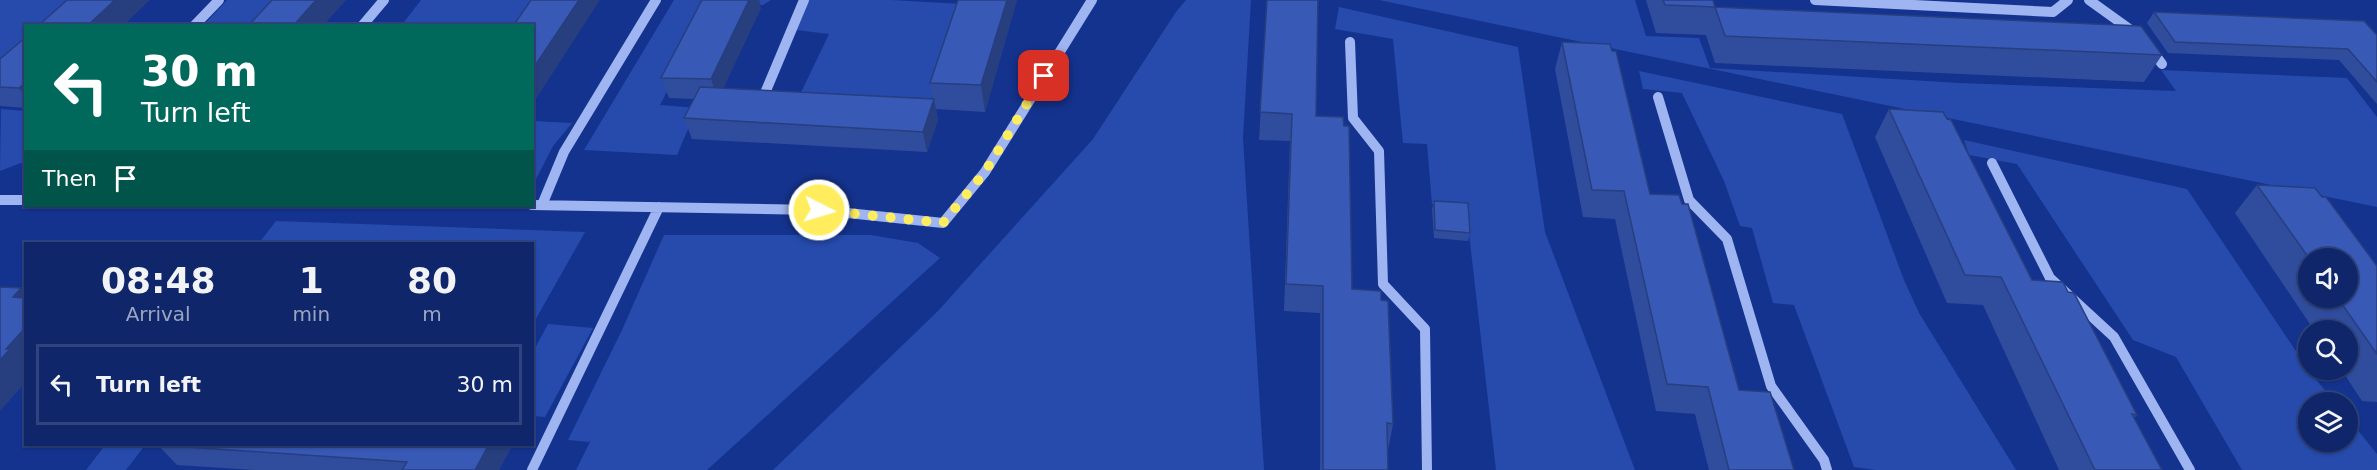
<!DOCTYPE html>
<style>
body{margin:0;font-family:"DejaVu Sans",sans-serif;background:#1d3272;color:#f1f3f6;height:100vh;display:flex;flex-direction:column;font-size:22px;white-space:nowrap}
*{box-sizing:border-box;margin:0}
p{font-size:20px;color:#9ba5c1}
.icon{flex:none;width:33px;height:33px;fill:none;stroke:currentColor;stroke-width:2;stroke-linecap:round;stroke-linejoin:round}
.map{position:relative;flex:1;overflow:hidden}
.side{position:absolute;left:24px;top:242px;width:510px;height:204px;display:flex;flex-direction:column;background:#0f266a;border-radius:0px;box-shadow:0 2px 4px #0004,0 0 0 2px #2f437e}
.side>*{flex:none}
.hud{position:absolute;left:24px;top:24px;width:510px;height:183px;border-radius:0px;box-shadow:0 2px 4px #0004,0 0 0 2px #2f437e;background:#00695c;color:#fff;overflow:hidden}
.buttons{position:absolute;left:2298px;top:248px;display:grid;gap:12px}
.buttons a{display:grid;place-items:center;width:60px;height:60px;border-radius:50%;background:#0f266a;box-shadow:0 2px 4px #0004,0 0 0 2px #2f437e;font-size:30px}
.pin{position:absolute;display:grid;place-items:center;width:51px;height:51px;color:#fff;margin:-26px;border-radius:12px;box-shadow:0 3px 9px #0006}
.me{position:absolute;width:66px;margin:-33px;rotate:95deg;stroke-linejoin:round;filter:drop-shadow(0 0 4px #0008)}
.turn{display:flex;align-items:center;gap:21px;height:126px;padding:0 18px;font-size:27px}
.turn .icon{width:78px;height:78px;stroke-width:2.5}
.turn b{display:block;font-size:42px;line-height:51px}
.then{display:flex;align-items:center;height:57px;padding:0 18px;background:#0003;gap:12px;font-size:22px}
.eta{display:flex;justify-content:space-evenly;align-items:center;height:102px;text-align:center}
.eta b{font-size:36px;font-weight:700;line-height:42px}
ul{padding:0;list-style:none}
li{display:flex;align-items:center;gap:18px;height:81px;margin:0 12px 9px;padding:0 6px;border:3px solid #2f437e;border-radius:0px}
li div{flex:1}
li b{display:block;font-size:22px}
li em{font-style:normal}
.map>svg:first-child{display:block}
.green{fill:#264bad}
.lines{fill:none;stroke-linecap:round;stroke-linejoin:round}
.minor{stroke:#9fb5f1;stroke-width:10}
.wall{fill:#304d9d;fill-rule:evenodd}
.shaded-wall{fill:#273e7f}
.building{fill:#3859b6;stroke:#273e7f;stroke-width:1.5}
.route{stroke:#ffed5e;stroke-width:10;stroke-dasharray:0 18}
</style>
<div class="map">
<svg width="2377" height="470" viewBox="0 0 2377 470">
<rect width="100%" height="100%" fill="#14338e"/>
<path class="green" d="M0,0H83L54,25L26,26L25,50L0,72Z
M227,0H281L257,25L203,26Z
M421,0H541L523,25L401,26Z
M674,0H771L763,5L712,3L660,105L697,108L677,155L584,150Z
M808,0H891L962,4L928,112L795,105L829,34L796,30Z
M1186,0H1251L1243,138L1264,470H773L938,311L1093,139L1176,12Z
M1379,0H1635L1646,36L1699,38L1710,68L1959,83L2176,91L2161,70L2347,78L2377,117V207Z
M1339,7L1518,47L1545,232L1635,470H1496L1466,207L1432,204L1427,144L1403,143L1393,39L1335,29Z
M1639,71L1842,114L1904,280L1919,313L2016,470H1876L1854,467L1794,305L1773,303L1752,228L1740,226L1724,181L1682,93L1643,89Z
M1,109L25,111L26,161L0,171Z
M533,121L572,123L553,146L533,185Z
M1964,140L2187,189L2308,369L2334,402H2308V441H2348V418L2377,454V470H2242L2176,357L2133,340L2017,164L1969,155Z
M276,221L585,232L533,324L532,243H259Z
M664,235H871L918,243L940,258L707,470H576L590,442L568,440L622,330Z
M548,324L593,328L545,417L533,416V352Z
M106,444H146L126,470H86Z"/>
<g class="lines">
<path class="minor" d="M1815,0L2053,12L2068,0
M2089,0L2135,33
M194,26L219,0
M362,26L384,0
M1350,42L1353,118L1379,151L1383,284L1425,329L1427,470
M2150,48L2162,64
M765,93L804,0
M1658,97L1689,200L1727,239L1771,386L1824,460L1827,470
M1992,163L2050,278L2114,337L2190,470
M0,200H26
M532,205L819,210L943,223L985,172L1092,0
M542,205L564,152L656,0
M532,470L659,207"/>
</g>
<path class="wall" d="M1017,0L985,112L936,109L938,120L927,152L692,139L684,118L694,99L669,98L661,78L761,8L723,88L933,99L930,83Z
M1267,0L1316,116L1352,289L1381,300L1393,424L1388,450V470H1320V313L1284,311L1290,141L1259,140Z
M1646,0H1713L1715,7L2162,55L2144,82L1715,63L1706,35L1656,33Z
M2154,12L2377,35V104L2339,60L2168,53L2147,23Z
M26,37V108L0,106V59Z
M1562,42L1650,194L1739,390L1794,470H1709L1695,414L1656,411L1615,219L1583,217L1555,69Z
M1889,109L2032,280L2068,292L2137,415L2134,418L2162,470H2059L1983,305L1947,303L1875,137Z
M2257,185L2377,266V402L2362,401L2341,369H2348V330H2314L2235,213ZM2308,258L2348,297H2308Z
M1434,201L1470,233L1468,241L1434,238L1432,209Z
M513,444L499,470H255L177,465L158,445Z"/>
<path class="shaded-wall" d="M115,0H150L123,26H87Z
M316,0H346L323,26H293Z
M579,0H600L532,105V70Z
M749,0H759L761,8L718,100L711,79Z
M1007,0H1017L985,112L981,85Z
M26,82V96L19,88Z
M934,99L938,120L927,152L923,132Z
M21,288L26,292V311L13,297Z
M26,327V382L0,411V360L6,349Z
M489,444H513L499,470H475Z"/>
<path class="building" d="M67,0H115L87,26H38Z
M272,0H316L293,26H248Z
M531,0H579L532,70V26H513Z
M702,0H749L711,79L661,78Z
M958,0H1007L981,85L930,83Z
M1267,0H1318L1316,116L1343,117L1344,126H1349L1352,289L1381,291V300L1388,301L1393,424L1387,423L1388,470H1323V286L1286,284L1292,114L1260,112Z
M1663,0H1713L1715,7L1665,5Z
M1715,7L2141,26L2162,55L1725,36Z
M2154,12L2364,21L2377,35V82L2348,49L2175,42Z
M26,37V82L19,88L0,87V59Z
M1562,42L1610,44L1612,51H1616L1650,194L1679,195L1682,204H1688L1739,390L1770,392L1794,470H1729L1708,387L1667,384L1624,191L1592,190Z
M700,87L934,99L923,132L684,118Z
M1889,109L1943,112L1947,119L1951,120L2032,280L2063,282L2068,292L2074,293L2137,415L2132,414L2162,470H2095L2001,277L1965,275Z
M2257,185L2315,188L2322,197H2326L2377,266V354L2337,297H2348V258H2309Z
M1434,201L1468,203L1470,233L1435,230Z
M0,287L21,288L13,297L26,298V327L6,349H10L0,360Z
M158,444H489L475,470H402L407,462L158,445Z"/>
<g class="lines">
<path class="route" d="M819,210L943,223L985,172L1044,76"/>
</g>
</svg>
<div class="buttons">
<a><svg class="icon" aria-label="sound" viewBox="0 0 24 24"><path d="M4 9h4l5-4v14l-5-4H4zM17 9q2 3 0 6"/></svg></a>
<a><svg class="icon" aria-label="search" viewBox="0 0 24 24"><circle cx="10" cy="10" r="6"/><path d="M15 15l6 6"/></svg></a>
<a><svg class="icon" aria-label="layers" viewBox="0 0 24 24"><path d="M12 4l9 5-9 5-9-5zM3 14l9 5 9-5"/></svg></a>
</div>
<div class="pin" style="left:1044px;top:76px;background:#d93025"><svg class="icon" aria-label="arrive" viewBox="0 0 24 24"><path d="M6 21V4h12l-3 4 3 4H6"/></svg></div>
<svg class="me" style="left:819px;top:210px" viewBox="-20 -20 40 40"><circle r="17" fill="#ffed5e" stroke="#fff" stroke-width="3"/><path d="M0-11L8 9 0 5-8 9z" fill="#fff"/></svg>
<div class="hud">
<div class="turn"><svg class="icon" aria-label="left" viewBox="0 0 24 24"><path d="M17 20v-9H6M10 6l-5 5 5 5"/></svg><div><b>30 m</b>Turn left</div></div>
<div class="then">Then<svg class="icon" aria-label="arrive" viewBox="0 0 24 24"><path d="M6 21V4h12l-3 4 3 4H6"/></svg></div>
</div>
<section class="side">
<div class="eta">
<div><b>08:48</b><p>Arrival</p></div>
<div><b>1</b><p>min</p></div>
<div><b>80</b><p>m</p></div>
</div>
<ul>
<li><svg class="icon" aria-label="left" viewBox="0 0 24 24"><path d="M17 20v-9H6M10 6l-5 5 5 5"/></svg><div><b>Turn left</b></div><em>30 m</em></li>
</ul>
</section>
</div>
